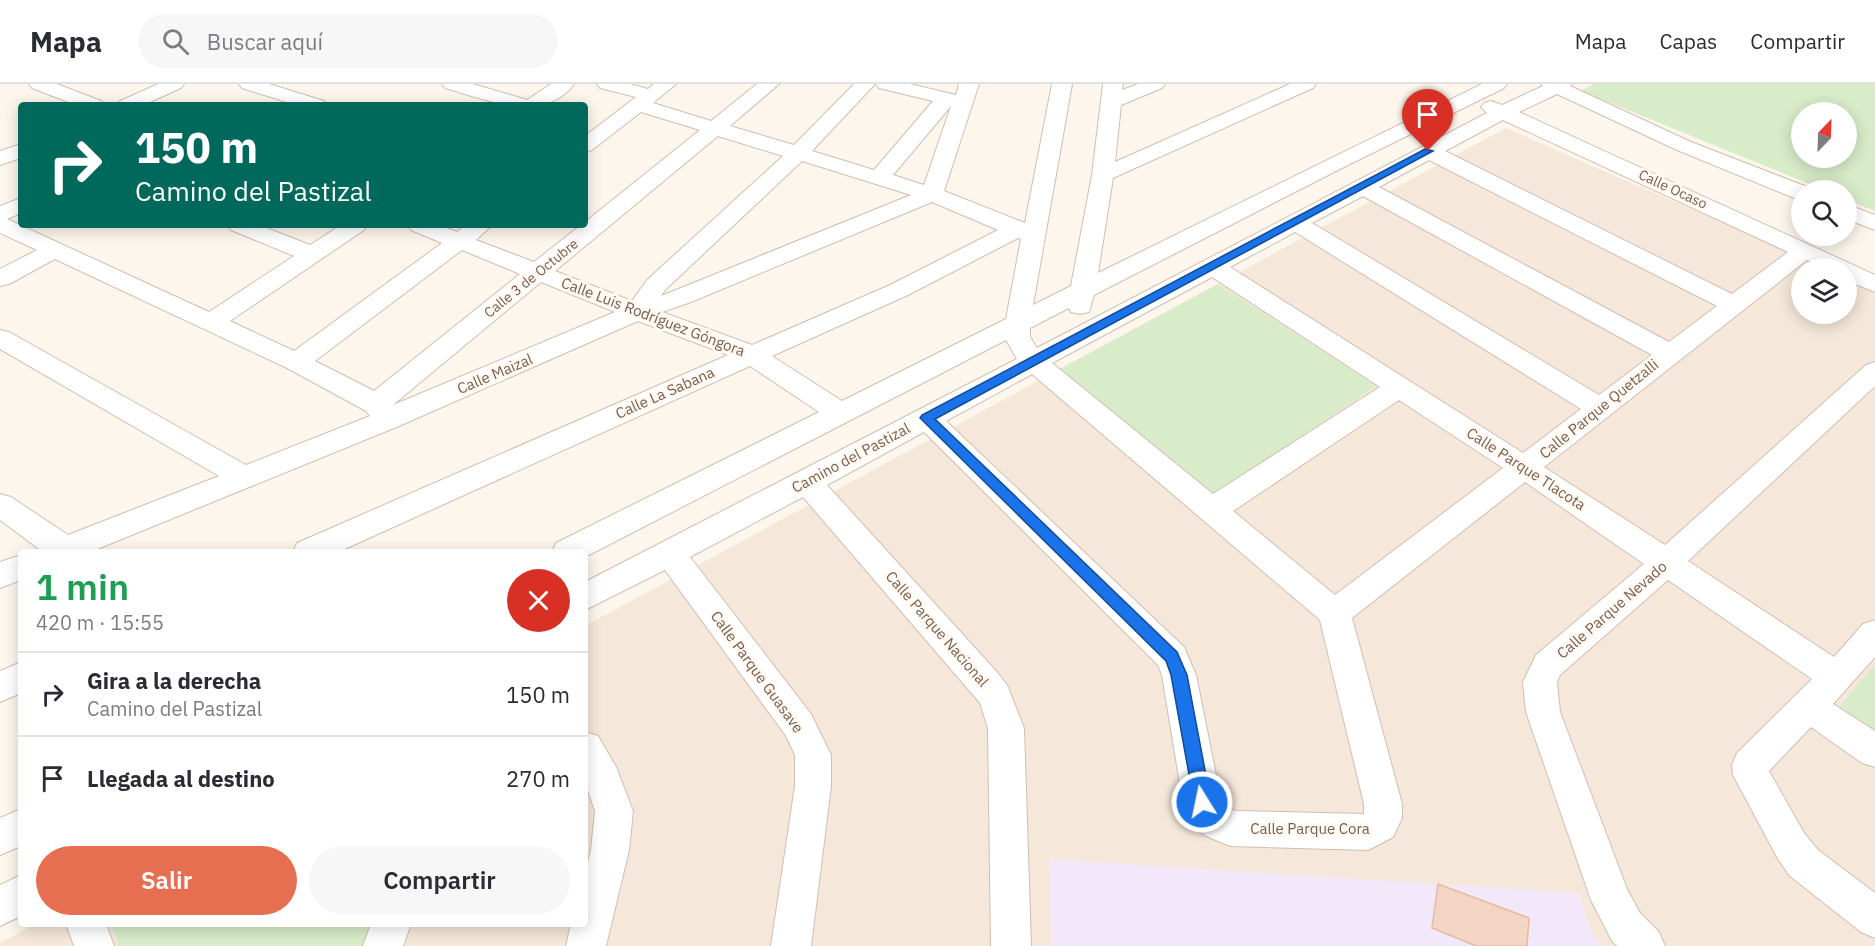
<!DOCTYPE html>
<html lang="es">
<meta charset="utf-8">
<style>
body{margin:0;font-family:"IBM Plex Sans",sans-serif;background:#f7f7f7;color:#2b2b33;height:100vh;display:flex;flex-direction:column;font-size:22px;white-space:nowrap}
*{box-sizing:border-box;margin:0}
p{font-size:20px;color:#7c7c81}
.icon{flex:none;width:33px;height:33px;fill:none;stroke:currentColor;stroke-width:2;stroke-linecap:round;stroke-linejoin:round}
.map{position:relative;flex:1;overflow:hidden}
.panel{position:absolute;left:18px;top:465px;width:570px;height:378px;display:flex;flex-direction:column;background:#fff;border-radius:6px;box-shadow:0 3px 15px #0003}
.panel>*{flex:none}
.hud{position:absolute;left:18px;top:18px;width:570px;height:126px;border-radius:6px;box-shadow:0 3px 15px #0003;background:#00695c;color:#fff;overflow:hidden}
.needle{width:39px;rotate:23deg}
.tools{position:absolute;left:1791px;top:18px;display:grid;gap:12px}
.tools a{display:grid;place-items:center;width:66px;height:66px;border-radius:50%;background:#fff;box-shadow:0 3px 15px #0003;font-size:30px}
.pin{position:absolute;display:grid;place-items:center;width:51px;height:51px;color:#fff;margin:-62px -26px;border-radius:50% 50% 50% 0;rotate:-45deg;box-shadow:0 0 6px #0007}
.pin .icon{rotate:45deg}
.me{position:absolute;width:66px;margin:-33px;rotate:350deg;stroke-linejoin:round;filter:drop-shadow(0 0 4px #0008)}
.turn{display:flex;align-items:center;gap:21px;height:126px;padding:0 18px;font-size:27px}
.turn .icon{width:78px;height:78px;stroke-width:2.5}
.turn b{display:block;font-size:42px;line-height:51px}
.round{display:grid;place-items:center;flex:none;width:63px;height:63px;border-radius:32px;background:#f7f7f7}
.headline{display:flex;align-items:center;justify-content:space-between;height:102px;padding:0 18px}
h1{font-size:36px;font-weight:600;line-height:45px;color:#1e9e55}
.cta{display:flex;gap:12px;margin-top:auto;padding:12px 18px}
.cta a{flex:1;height:69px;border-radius:36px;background:#e76f51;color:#fff;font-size:24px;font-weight:600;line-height:69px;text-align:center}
.cta a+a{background:#f7f7f7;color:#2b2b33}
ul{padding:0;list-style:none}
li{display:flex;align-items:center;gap:18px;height:84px;padding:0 18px;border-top:2px solid #e1e1e2}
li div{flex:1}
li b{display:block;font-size:22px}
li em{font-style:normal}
header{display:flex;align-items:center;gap:36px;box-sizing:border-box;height:84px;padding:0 30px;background:#fff;border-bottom:2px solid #e1e1e2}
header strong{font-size:28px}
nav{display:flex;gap:33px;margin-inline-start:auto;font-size:21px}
.search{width:420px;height:54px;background:#f7f7f7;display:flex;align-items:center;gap:15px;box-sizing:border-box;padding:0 21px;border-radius:33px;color:#7c7c81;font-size:22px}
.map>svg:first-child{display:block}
.residential{fill:#f5e8da}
.education{fill:#f3e8fa}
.green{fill:#d8ecc9;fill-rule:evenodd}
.building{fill:#f3d5c3;stroke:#e6bba3;stroke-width:1.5}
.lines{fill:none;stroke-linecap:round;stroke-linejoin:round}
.minor-casing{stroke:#d1beb0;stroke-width:2}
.minor{fill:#fff;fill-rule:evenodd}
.route{fill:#1a73e8;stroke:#114b97;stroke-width:1.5}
.labels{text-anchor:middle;stroke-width:6;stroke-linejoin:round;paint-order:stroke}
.far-street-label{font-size:14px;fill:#7a5c4d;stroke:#fffaf3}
.street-label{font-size:15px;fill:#7a5c4d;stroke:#fffaf3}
</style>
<header>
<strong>Mapa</strong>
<div class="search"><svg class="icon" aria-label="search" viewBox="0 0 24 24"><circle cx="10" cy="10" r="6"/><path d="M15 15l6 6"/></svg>Buscar aquí</div>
<nav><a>Mapa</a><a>Capas</a><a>Compartir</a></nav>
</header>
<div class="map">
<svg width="1875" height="862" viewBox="0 0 1875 862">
<rect width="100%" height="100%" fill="#fdf6ec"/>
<path class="residential" d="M1506,44L1826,184H1802V230H1846L1847,194L1875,209V862H0V859L36,840H585V542Z"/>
<path class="education" d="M1049,775L1579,809L1593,853L1603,862H1051Z"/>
<path class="green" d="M1594,0H1875V127L1847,116L1846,106H1824L1581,7ZM1802,28H1846V74H1802Z
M1218,200L1376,302L1213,411L1056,287Z
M1875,580V651L1837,626Z
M111,840H380L372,862H119Z"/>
<path class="building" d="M1438,800L1529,834L1527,862H1476L1432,844Z"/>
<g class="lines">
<g class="minor-casing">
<path id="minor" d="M29,0H57L101,17L104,21H76L32,4Z
M158,0H184L181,4L143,21H117L120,17Z
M239,0H269L324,17L327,21H296L242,4Z
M442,0H473L527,16L551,0H574C546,40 482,15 445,4Z
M597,0H630L648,5L654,0H676L653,19L711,37L757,0H779L730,42L794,61L854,0H875L812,67L874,86L933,17L879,4L876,0H910L956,11L959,0H979L944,107L1025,139L1052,0H1072L1033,221L1071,202L1092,91L1103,0H1123L1122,6L1138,0H1165L1162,4L1121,21L1115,78L1290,0H1316L1313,4L1113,94L1098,189L1482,0H1507L1504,4L1342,84L1094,211L1089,228L1080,230L1071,228L1069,224L1030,244V253L1037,264L1487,29L1481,23L1484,19L1491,17L1502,21L1543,2L1541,0H1572L1570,2L1691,58L1810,104L1811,106H1802V115L1794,114L1677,66L1557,10L1519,28L1875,191V208L1846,196V184H1824L1807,176L1544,383L1665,461L1866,281L1875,278V302L1688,477L1834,573L1863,540L1875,536V573L1833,620L1875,647V683L1862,679L1811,643L1769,687L1804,749L1818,766L1875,809V854L1861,848L1790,792L1778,775L1733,691L1732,681L1737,669L1812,595L1668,496L1560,591L1557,598L1560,628L1627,805L1640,829L1659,848L1665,862H1617L1612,857L1591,816L1526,628L1523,598L1536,571L1644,480L1525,398L1352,534L1402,720V734L1393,753L1368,766L1230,762L1206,752L1198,746L1183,718L1162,591L1158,581L924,348L827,401L996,587L1007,601L1024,644L1031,862H991L988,644L980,619L803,413L690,473L811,630L831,671V702L811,862H771L795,702V671L786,652L665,486L585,526V498L1017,275L1006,256L585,473V468H552L556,459L819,328L750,282L338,468H293L297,459L728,271L638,237L399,342L90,468H43L0,436V410L11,413L68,451L219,392L0,265V246L9,248L246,381L370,332L366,327L287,284L55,175L9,200L0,202V185L37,166L0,149V122L21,114V129L7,135L209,228L294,172L231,146L228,141H259L310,161L341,141H367L364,146L230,237L294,267L442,159L411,146L408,141H439L457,148L466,141H492L476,156L534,178L581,141H585V138L700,46L641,28L592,66L585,68V52L636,13L600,4ZM951,22L924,101L893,91ZM1503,36L1788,168L1732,210L1445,67ZM718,52L783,72L647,196L632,217L555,187ZM1429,76L1717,222L1669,258L1379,103ZM802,77L911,111L661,212L665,206ZM1363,112L1652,271L1599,311L1312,139ZM932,118L998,146L890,201L752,261L662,228L691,218ZM1295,148L1581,325L1523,369L1230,183ZM1018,154L1021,155L1006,235L842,317L772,272L908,211ZM462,166L520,190L374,307L315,277ZM1212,193L1380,303L1213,410L1052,279ZM541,198L615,228L393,321ZM1032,290L1320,536L1364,720V730L1236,727L1228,724L1221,716L1196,591L1184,563L946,337ZM1399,316L1503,384L1335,511L1233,427Z
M21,60V74L0,81V67Z
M1846,120L1875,131V146L1846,135Z
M21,471V496L0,504V478Z
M21,578V609L0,618V587Z
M585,648L598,652L616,683L633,727L629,766L606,862H566L571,840H585V788L591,766L595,727L585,698Z
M21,725V762L0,771V734Z
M21,791V832L0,842V801Z
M66,840H106L114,862H74Z
M371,840H411L403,862H363Z"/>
</g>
<use href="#minor" class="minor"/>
</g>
<path class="route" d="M1425,65L1433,67L935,335L1177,568L1187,591L1211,718L1208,723L1202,726L1196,723L1194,718L1171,591L1166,577L920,334L922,331Z"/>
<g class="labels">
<g class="far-street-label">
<text transform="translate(1673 105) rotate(25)" y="5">Calle Ocaso</text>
<text transform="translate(531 194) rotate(-39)" y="5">Calle 3 de Octubre</text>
</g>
<g class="street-label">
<text transform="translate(653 233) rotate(21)" y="5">Calle Luis Rodríguez Góngora</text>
<text transform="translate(495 290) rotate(-23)" y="5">Calle Maizal</text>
<text transform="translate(665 309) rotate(-24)" y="5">Calle La Sabana</text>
<text transform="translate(1599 325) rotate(-39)" y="5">Calle Parque Quetzalli</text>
<text transform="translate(851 374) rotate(-28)" y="5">Camino del Pastizal</text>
<text transform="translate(1526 385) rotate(33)" y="5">Calle Parque Tlacota</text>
<text transform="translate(1612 526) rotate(-41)" y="5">Calle Parque Nevado</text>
<text transform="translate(937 545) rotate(49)" y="5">Calle Parque Nacional</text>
<text transform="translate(757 588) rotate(54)" y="5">Calle Parque Guasave</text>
<text x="1310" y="750">Calle Parque Cora</text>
</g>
</g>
</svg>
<div class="tools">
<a><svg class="needle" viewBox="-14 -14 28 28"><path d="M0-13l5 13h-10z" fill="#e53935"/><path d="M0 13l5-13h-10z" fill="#7c7c81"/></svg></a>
<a><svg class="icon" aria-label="search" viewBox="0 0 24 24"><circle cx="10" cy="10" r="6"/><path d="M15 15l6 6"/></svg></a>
<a><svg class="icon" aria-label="layers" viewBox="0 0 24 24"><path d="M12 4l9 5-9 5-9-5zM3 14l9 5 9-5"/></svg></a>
</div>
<div class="pin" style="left:1428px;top:67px;background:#d93025"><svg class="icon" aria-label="arrive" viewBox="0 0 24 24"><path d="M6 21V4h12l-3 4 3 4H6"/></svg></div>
<svg class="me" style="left:1202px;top:718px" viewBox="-20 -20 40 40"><circle r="17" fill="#1a73e8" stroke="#fff" stroke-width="3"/><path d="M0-11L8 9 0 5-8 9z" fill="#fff"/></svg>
<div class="hud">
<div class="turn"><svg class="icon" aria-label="right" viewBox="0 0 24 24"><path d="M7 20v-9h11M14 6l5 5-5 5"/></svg><div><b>150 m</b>Camino del Pastizal</div></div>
</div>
<section class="panel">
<div class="headline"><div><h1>1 min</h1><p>420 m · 15:55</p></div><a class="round" style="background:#d93025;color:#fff"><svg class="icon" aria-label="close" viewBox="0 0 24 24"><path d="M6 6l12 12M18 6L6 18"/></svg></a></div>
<ul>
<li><svg class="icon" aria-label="right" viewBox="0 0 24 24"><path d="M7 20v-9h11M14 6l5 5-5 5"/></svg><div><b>Gira a la derecha</b><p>Camino del Pastizal</p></div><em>150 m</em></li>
<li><svg class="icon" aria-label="arrive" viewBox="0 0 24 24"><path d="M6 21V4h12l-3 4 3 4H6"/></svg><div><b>Llegada al destino</b></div><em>270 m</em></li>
</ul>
<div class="cta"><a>Salir</a><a>Compartir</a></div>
</section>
</div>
